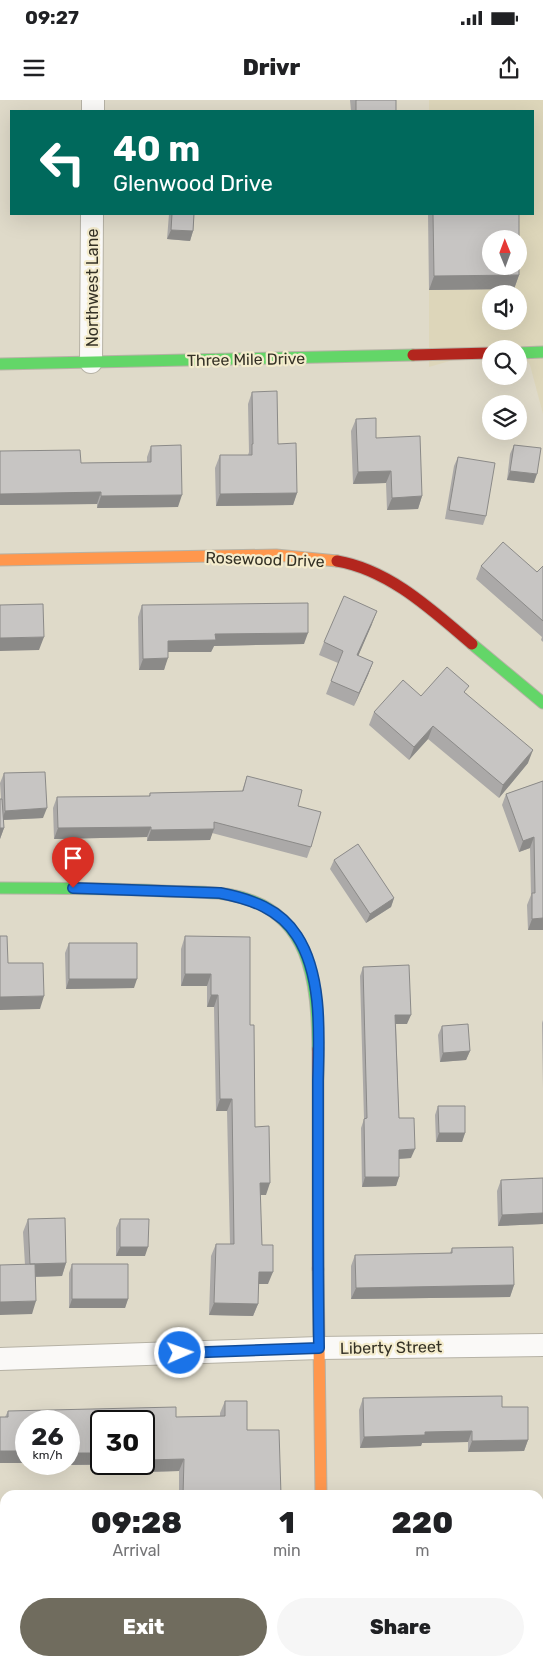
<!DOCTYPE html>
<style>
body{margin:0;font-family:Rubik,sans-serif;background:#f6f6f6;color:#202124;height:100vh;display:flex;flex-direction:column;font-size:19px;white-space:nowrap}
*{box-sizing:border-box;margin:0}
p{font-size:16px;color:#757577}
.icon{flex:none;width:28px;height:28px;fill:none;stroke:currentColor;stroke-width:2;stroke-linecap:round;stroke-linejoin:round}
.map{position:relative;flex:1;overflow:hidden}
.panel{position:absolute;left:0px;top:1390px;width:544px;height:176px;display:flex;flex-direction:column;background:#fff;border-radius:15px 15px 0 0;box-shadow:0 5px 20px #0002}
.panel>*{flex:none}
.guide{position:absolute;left:10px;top:10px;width:524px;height:105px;border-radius:0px;box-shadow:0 5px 20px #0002;background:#00695c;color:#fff;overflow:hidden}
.needle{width:32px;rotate:359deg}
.tools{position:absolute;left:482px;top:130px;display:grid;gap:10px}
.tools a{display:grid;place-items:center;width:45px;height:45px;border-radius:50%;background:#fff;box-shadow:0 5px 20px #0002;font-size:25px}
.speed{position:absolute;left:15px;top:1310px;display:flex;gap:10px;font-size:25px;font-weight:700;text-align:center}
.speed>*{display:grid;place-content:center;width:65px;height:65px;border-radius:50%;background:#fff;box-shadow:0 5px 20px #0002;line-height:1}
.speed small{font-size:12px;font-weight:400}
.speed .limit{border:2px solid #111;border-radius:8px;background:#fff;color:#111}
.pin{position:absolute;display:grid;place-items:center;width:42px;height:42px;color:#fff;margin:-51px -21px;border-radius:50% 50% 50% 0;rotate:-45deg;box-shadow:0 0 5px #0007}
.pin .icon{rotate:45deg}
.me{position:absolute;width:55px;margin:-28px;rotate:88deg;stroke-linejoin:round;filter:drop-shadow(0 0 4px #0008)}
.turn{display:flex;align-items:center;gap:18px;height:105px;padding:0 20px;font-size:22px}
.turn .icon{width:65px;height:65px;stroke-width:2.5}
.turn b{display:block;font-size:35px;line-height:42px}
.eta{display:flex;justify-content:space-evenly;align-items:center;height:85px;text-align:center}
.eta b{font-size:30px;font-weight:800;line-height:35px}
.cta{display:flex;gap:10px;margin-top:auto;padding:10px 20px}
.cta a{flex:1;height:58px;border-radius:30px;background:#706c5e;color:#fff;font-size:20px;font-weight:800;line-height:58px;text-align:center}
.cta a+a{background:#f6f6f6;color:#202124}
.status{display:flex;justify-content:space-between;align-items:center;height:35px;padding:0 25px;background:#fff;direction:ltr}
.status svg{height:14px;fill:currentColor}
header{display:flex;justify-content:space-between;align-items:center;height:65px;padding:0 20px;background:#fff;font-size:22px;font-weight:800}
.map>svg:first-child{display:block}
.built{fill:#ddd6ba;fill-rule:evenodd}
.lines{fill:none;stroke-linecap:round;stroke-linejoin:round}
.lane-casing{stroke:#b6b2a5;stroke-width:13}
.street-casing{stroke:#b6b2a5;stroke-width:24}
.fast-casing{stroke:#b6b2a5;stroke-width:13}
.slow-casing{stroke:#b6b2a5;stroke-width:13}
.jam-casing{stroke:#b6b2a5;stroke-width:13}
.lane{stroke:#faf9f7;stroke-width:11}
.street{stroke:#faf9f7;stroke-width:22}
.fast{stroke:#63d668;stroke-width:11}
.slow{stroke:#ff974d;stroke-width:11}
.jam{stroke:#b3261e;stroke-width:11}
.wall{fill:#aba9a8;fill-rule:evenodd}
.shaded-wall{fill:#8b8a88}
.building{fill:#c7c5c3;stroke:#8b8a88;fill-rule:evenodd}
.route-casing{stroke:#114b97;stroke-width:12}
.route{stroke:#1a73e8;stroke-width:9}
.labels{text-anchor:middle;stroke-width:4.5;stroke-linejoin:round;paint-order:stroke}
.street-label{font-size:16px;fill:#343125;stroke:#f4eccd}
</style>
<div class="status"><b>09:27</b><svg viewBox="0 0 49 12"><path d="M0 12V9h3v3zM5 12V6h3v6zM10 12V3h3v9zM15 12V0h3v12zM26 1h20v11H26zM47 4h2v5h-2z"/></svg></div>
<header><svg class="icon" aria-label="menu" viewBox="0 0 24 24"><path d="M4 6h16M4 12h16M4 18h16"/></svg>Drivr<svg class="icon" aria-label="share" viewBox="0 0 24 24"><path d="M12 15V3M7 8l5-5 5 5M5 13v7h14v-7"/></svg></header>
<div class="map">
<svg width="543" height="1566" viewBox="0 0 543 1566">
<rect width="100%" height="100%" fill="#dfdac9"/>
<path class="built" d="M429,0H543V314L530,265L519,249H491L429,267V114H532V11H429ZM491,139H519V166H491ZM491,194H519V221H491Z"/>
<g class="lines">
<g class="lane-casing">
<path id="lane" d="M0,1438H5
M49,1561V1566"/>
</g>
<g class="street-casing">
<path id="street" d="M93,11V0
M91,262L92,114
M0,1259L319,1248L543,1245
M345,1561L347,1566
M252,1566L279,1561"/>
</g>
<g class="fast-casing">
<path id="fast" d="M519,253L543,252
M0,264L413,255
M472,544L543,603
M0,788C54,788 108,788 163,791C185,792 208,791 231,795C311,809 317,882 318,949"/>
</g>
<g class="slow-casing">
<path id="slow" d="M0,460L276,455L337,461
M318,1169L321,1395"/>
</g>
<g class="jam-casing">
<path id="jam" d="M413,255L491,253
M337,461C390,470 433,511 472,544
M318,1169V949"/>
</g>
<use href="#lane" class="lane"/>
<use href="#street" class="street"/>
<use href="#fast" class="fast"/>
<use href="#slow" class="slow"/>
<use href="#jam" class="jam"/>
</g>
<path class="wall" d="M350,0H396V11H351Z
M169,114H194L193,131L190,141L167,139Z
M428,114H519V175L514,189L429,190Z
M252,292L278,344L297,393L293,405L216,406L215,368L220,355H248L249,352L248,304Z
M356,319L376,338L422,396L418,409L387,410L386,383L353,384L351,331Z
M514,345L534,383L507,380L510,354Z
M151,346L178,407L97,408V404L0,405V351L81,363L147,362V357Z
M458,357L486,416L483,425L445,419L454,366Z
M481,466L537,472L543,466V542L541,540L542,537L476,479Z
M142,505L304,544L214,546L211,552H168L164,570H139L138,517Z
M372,524L358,556L373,562L368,575L354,606L326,594L338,563L319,555L324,542Z
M466,593L528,663L499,698L428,639L409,660L369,625L374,612L421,596Z
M4,673L43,718L3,720L4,728L0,739V699H1L0,683Z
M247,676L298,706L311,747L307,758L212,733L210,740L147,741V737L54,739L53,708L57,697L149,696L150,693L242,691Z
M543,681V830H528L527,805L531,795L530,748L519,752L502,705L506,694Z
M334,760L394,798L391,807L366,823L330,769Z
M185,836L250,925L255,1027L266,1095H260L262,1145L268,1184H258V1204L253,1216L209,1215L211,1156L216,1144H230L227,1011H216L214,907H207V886H181V849Z
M69,843L134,888L66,889L65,853Z
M363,867L407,924H396L399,1018L411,1058L399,1059V1077L396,1086L362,1087L361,1028L364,1019L360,876Z
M543,920V988L542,923Z
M442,926L470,951L466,960L440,962L438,935Z
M438,1006L465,1033L462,1042H436L435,1015Z
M543,1078V1124L498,1126L497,1091L501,1080Z
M28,1119L66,1163L62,1176L36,1177L32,1214L25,1165L23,1132Z
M120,1119L145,1156H116V1128Z
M452,1148L514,1185L510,1197L351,1199V1166L355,1155L450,1153Z
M72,1164L128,1199L125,1208H69V1173Z
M363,1298L502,1307L528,1340L524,1351L468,1352V1342L422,1343L421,1346L360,1348L359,1310Z
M225,1301L247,1330L281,1395H179V1371L144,1372L143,1364L67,1365V1364H69V1321L26,1363H0V1317H5L8,1311L176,1317L220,1316V1313ZM144,1321V1364H101Z
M0,1438L5,1444V1534L0,1528Z
M86,1561H122V1566H86Z
M431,1561H467V1566H431Z
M506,1561H539L541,1566H506Z"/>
<path class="shaded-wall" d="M171,130L193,131L190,141L167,139Z
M519,175L514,189L429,190L434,176Z
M391,371L386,383L353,384L358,372Z
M510,371L537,374L534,383L507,380Z
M101,392L97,404L0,405V394Z
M297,393L293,405L216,406L220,394Z
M182,395L178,407L97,408L101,396Z
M422,396L418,409L387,410L392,398Z
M377,511L372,524L353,568L357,555Z
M308,533L304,544L214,546L211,552H163L168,541L215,534Z
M44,537L39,550L0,551V538Z
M168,558L164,570H139L143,559Z
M373,562L368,575L354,606L359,593Z
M433,626L428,639L409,660L414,647Z
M533,650L528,663L499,698L503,685Z
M47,708L43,718L2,720L5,711Z
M151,727L147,737L54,739L58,728Z
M0,728H4L0,739Z
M214,729L210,740L147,741L151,730Z
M534,737L530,748L519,752L523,741Z
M394,798L391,807L366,823L370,814Z
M543,818V830H528L532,819Z
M185,874H211L207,886H181Z
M69,879H137L134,888L66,889Z
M211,895H218L214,907H207Z
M44,896L40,909L0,910V897Z
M395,915H411L407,924H392Z
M470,951L466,960L440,962L443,953Z
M220,999H232L227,1011H216Z
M439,1033H465L462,1042H436Z
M415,1049L411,1058L396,1059L399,1050Z
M365,1077H399L396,1086L362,1087Z
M260,1083H270L266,1095H255Z
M543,1113V1124L498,1126L502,1115Z
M120,1147H148L145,1156H116Z
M66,1163L62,1176L25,1177L30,1164Z
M259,1172H273L268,1184H254Z
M514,1185L510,1197L351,1199L356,1188Z
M72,1199H128L125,1208H69Z
M36,1201L32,1214L0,1215V1202Z
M214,1203L258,1204L253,1216L209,1215Z
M472,1331L468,1342L422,1343L421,1346L360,1348L364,1337L425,1332Z
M528,1340L524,1351L468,1352L472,1341Z
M0,1351H26V1363H0Z
M71,1353H101V1364H144H143L67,1365V1364H69V1360Z
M144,1353H148L144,1364Z
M184,1359L179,1371L144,1372L148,1360Z"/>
<path class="building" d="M356,0H396V11H356Z
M172,114H194L193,131L171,130Z
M433,114H519V175L434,176ZM491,139H519V166H491Z
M277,291L278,344L296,343L297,393L220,394V355H252V344H253L252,292Z
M376,318V338L420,336L422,396L392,398L391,371L358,372L356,319Z
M181,345L182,395L101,396V392L0,394V351L80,350L81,363L151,362V346Z
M514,345L541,348L537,374L510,371Z
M458,357L495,363L486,416L449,410Z
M503,442L537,472L543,466V521L481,466Z
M344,496L377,511L357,555L373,562L359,593L331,581L343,551L324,542Z
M308,503V533L215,534L216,540L168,541V558L143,559L142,505Z
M43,504L44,537L0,538V505Z
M447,567L469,586L464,592L533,650L503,685L433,626L414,647L374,612L403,580L421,596Z
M45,672L47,708L5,711L4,673Z
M247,676L302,690L298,706L321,712L311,747L214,722V729L151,730V727L58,728L57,697L150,696V693L243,691Z
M543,681V818L532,819V793H535L534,737L523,741L506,694Z
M0,699H2L4,728H0Z
M358,744L394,798L370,814L334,760Z
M0,836H7L8,863H43L44,896L0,897Z
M185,836L250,837V925H254L255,1027L269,1026L270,1083H260L262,1145H273V1172H259L258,1204L214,1203L216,1144H234L232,999H220L218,895H211V874H185Z
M69,843H137V879H69Z
M409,865L411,915H395L399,1018H414L415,1049L399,1050V1077H365L364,1019L367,1018L363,867Z
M468,924L470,951L443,953L442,926Z
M438,1006H465V1033H439Z
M543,1078V1113L502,1115L501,1080Z
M65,1118L66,1163L30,1164L28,1119Z
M120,1119H149L148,1147H120Z
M513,1147L514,1185L356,1188L355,1155L452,1153V1148Z
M35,1164L36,1201L0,1202V1165Z
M72,1164H128V1199H72Z
M502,1296V1307H528V1340L472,1341V1331L425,1332V1335L364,1337L363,1298Z
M225,1301H247V1330H279L281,1395H183L184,1359L148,1360V1353H144V1321H101V1353H71V1350H69V1321H26V1351H0V1317H8V1311L176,1307V1317L225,1316Z
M539,1423L541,1566H509V1561H539Z
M0,1438L5,1444V1515L0,1509Z
M89,1561H122V1566H90Z
M435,1561H467V1566H435Z"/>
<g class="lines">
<g class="route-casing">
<path id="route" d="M73,788L220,793C251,799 280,809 297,836C323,876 319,937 318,981C318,1009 318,1037 318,1065C318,1126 318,1187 319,1248L180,1253"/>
</g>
<use href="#route" class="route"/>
</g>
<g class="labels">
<g class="street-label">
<text transform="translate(92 188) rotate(-90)" y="6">Northwest Lane</text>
<text transform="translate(246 259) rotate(-1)" y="6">Three Mile Drive</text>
<text transform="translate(265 459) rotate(2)" y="6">Rosewood Drive</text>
<text transform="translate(391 1247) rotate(-1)" y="6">Liberty Street</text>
</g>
</g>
</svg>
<div class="tools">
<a><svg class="needle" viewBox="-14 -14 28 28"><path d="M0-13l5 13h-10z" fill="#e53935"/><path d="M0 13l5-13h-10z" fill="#757577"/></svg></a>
<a><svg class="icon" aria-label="sound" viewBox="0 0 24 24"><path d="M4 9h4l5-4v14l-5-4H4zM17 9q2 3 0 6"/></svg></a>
<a><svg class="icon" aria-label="search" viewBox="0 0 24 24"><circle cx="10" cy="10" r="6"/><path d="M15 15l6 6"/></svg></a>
<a><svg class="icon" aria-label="layers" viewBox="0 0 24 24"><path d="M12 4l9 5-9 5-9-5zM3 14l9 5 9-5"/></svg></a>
</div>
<div class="speed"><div>26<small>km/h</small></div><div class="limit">30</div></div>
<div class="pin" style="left:73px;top:788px;background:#d93025"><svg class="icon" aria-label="arrive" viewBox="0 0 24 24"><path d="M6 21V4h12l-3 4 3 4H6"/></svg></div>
<svg class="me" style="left:180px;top:1253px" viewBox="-20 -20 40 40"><circle r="17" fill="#1a73e8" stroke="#fff" stroke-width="3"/><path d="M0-11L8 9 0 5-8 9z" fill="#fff"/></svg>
<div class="guide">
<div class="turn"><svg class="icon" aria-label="left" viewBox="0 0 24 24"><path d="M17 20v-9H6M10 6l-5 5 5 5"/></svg><div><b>40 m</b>Glenwood Drive</div></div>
</div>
<section class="panel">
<div class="eta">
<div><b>09:28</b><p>Arrival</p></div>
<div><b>1</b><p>min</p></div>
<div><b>220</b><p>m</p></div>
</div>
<div class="cta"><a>Exit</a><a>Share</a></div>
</section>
</div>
